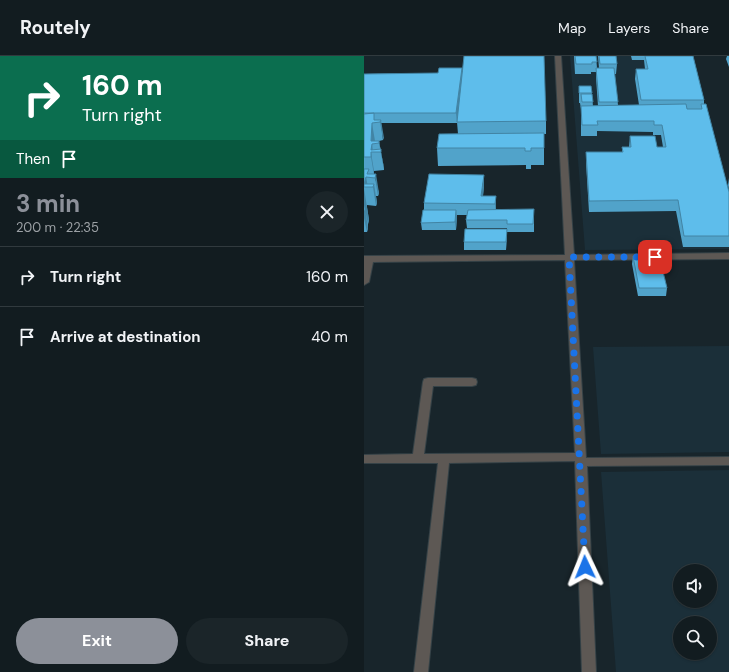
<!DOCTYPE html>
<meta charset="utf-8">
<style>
body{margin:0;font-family:"DM Sans",sans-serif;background:#1b2529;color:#f1f3f6;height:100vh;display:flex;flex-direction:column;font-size:15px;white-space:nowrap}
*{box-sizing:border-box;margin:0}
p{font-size:13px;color:#9ca1a5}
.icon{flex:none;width:22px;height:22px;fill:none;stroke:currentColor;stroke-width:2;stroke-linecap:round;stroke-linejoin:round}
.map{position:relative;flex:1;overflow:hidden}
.side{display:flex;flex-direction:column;background:#121c20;width:364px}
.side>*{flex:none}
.guide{background:#0b6e4f;color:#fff;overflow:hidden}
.buttons{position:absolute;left:309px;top:508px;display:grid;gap:8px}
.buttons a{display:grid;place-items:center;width:44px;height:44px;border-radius:50%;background:#121c20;box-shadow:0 1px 3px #0004,0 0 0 1px #313a3e;font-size:20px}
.pin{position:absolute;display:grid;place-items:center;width:34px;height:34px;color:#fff;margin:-17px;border-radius:8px;box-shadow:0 2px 6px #0006}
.me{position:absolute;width:44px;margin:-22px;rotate:358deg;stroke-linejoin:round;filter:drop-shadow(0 0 3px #0008)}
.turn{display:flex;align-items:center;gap:14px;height:84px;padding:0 16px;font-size:18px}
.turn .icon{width:52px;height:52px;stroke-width:2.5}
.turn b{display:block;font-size:28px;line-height:34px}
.then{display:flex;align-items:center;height:38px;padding:0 16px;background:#0003;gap:8px;font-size:15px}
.round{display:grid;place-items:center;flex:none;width:42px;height:42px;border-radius:21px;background:#1b2529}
.headline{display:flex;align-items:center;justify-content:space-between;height:68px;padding:0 16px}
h1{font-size:24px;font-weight:700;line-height:30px;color:#8c9099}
.button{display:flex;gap:8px;margin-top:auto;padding:8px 16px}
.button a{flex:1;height:46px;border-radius:24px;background:#8c9099;color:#fff;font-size:16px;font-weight:700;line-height:46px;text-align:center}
.button a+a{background:#1b2529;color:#f1f3f6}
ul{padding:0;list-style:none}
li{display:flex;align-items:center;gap:12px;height:60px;padding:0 16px;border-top:1px solid #313a3e}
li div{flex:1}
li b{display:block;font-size:15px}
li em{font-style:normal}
header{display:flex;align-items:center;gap:24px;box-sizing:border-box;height:56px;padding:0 20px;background:#121c20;border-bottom:1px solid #313a3e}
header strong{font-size:19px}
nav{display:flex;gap:22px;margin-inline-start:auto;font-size:14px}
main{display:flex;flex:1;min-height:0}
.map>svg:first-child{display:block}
.built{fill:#1b2f39;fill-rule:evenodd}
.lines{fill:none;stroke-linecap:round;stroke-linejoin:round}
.minor-casing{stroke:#354247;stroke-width:2}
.minor{fill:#5d5854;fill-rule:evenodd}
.wall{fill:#51a3ca}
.shaded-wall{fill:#4284a4}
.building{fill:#5ebdeb;stroke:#4284a4}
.route{stroke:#1a73e8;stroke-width:7;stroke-dasharray:0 12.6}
</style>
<header>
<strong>Routely</strong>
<nav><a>Map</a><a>Layers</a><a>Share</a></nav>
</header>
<main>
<section class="side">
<div class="guide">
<div class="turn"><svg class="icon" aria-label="right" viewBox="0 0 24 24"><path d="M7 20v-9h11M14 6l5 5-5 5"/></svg><div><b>160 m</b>Turn right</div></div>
<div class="then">Then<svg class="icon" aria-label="arrive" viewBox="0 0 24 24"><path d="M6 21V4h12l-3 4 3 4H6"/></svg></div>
</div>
<div class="headline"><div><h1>3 min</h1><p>200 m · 22:35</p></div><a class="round"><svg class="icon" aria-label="close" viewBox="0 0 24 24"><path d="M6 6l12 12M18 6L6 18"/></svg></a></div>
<ul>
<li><svg class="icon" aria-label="right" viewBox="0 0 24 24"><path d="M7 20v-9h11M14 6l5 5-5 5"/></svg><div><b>Turn right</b></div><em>160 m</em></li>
<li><svg class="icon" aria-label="arrive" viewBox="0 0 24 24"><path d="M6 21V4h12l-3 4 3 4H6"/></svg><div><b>Arrive at destination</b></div><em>40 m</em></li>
</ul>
<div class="button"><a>Exit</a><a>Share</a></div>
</section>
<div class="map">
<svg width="365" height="616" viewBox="0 0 365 616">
<rect width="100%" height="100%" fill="#18252b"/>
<path class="built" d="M206,0H327L362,128H365V193L221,194Z
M365,290V396L237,398L229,291Z
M365,414V616H252L237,416ZM316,515H346V545H316ZM316,567H346V597H316Z"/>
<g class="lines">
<g class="minor-casing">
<path id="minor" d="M191,0H197L210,199L365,197V203L210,204L222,402L365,401V409L223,410L232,616H218L211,405L85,407L64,616H50L74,407H0V399L49,398L59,326L60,323L64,322H108L112,323L113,326L112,329L108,330H69L60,398L211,397L201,204L9,206L5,226L0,229V200L201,199Z"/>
</g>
<use href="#minor" class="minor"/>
</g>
<path class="wall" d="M210,0H232L233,12H235L234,0H252L253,8L252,18H250L254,49H275L271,23L272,13H281L280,4H268L267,0H329L340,44V48L365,136V191H319L312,155L225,156L222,107V96H258V91H265L266,80L293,91H299L297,79H289V76L233,75V80H217V53L216,47H215V30H227L229,50H234L232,22V16H227V18H211Z
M363,0H365V11L362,3Z
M98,12V16L182,65V78H180V109H167V113H162V109L74,110L73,92L94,78L93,66V67H17L19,84L15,85L20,112V114L10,115V118L15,137L14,140H12L13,147L12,150L3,149V151L5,164L4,168V172L3,176H0V18L74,17Z
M365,122V134L364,129Z
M120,130L119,140H132V153L170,160V176H143V172H103L102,164L103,159H93L92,174H58L57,167L60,154V147Z
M143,173L142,194H100V186Z
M269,200L303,232L302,240H274L268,208Z"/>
<path class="shaded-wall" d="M98,12L99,22L93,67L92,57Z
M17,64L20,82L19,84L16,66Z
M8,67L11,85L8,88L9,96L7,94V85Z
M15,85L20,112V114L15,87Z
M7,96L10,115V119L7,101Z
M12,118L15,137L14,140L11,122Z
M120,119V130L118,148L117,140Z
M2,121L4,131L0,128Z
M10,128L13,147L12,150L9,131Z
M0,132L5,164L4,168L0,149Z
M132,140V159L131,148Z
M1,153L4,172L3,176L0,162V155Z
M92,154L93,162L92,174L91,166Z
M143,173V181L142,194V186Z"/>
<path class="building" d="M100,0H180L182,65L93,66Z
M211,0H232L233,6H228V8H212Z
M235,0H252L253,8H236Z
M281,0H329L340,44H277L272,13H284Z
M75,12H98L92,57H0V18L74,17Z
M232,12H250L254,46H235Z
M215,30H227L228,37H215Z
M217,38H228L229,46H218Z
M322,48L323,53H338L337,48H342L365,136V180H320L314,144L225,145L222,96H259L258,91H267L266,80H291L293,91H302L298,69H290V65H233L234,69H218L217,50Z
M10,57V64H17L16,66L8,67L7,85H15V87L8,88L7,94L17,93V96H7V101H0V58Z
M180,77V92H167V95H161V92H73L75,78Z
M0,113H5L3,118H12L11,122L2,121L0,128H10L9,131H0Z
M65,118L120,119L117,140H132L131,148L60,147Z
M170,153L169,168H143V164H102L104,154Z
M59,154H92L91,166L57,167Z
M101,173H143L142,186H100Z
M295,199L303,232H275L269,200Z"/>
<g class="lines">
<path class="route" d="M221,511L205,201H291"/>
</g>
</svg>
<div class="buttons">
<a><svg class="icon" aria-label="sound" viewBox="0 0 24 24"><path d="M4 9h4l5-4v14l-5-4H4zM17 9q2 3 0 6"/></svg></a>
<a><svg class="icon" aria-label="search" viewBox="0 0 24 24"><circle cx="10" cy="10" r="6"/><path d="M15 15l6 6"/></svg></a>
</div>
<div class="pin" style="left:291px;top:201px;background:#d93025"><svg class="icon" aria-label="arrive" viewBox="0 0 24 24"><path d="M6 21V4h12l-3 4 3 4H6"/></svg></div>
<svg class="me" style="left:221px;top:511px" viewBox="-20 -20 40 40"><path d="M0-17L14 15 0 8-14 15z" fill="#1a73e8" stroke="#fff" stroke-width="4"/></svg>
</div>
</main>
